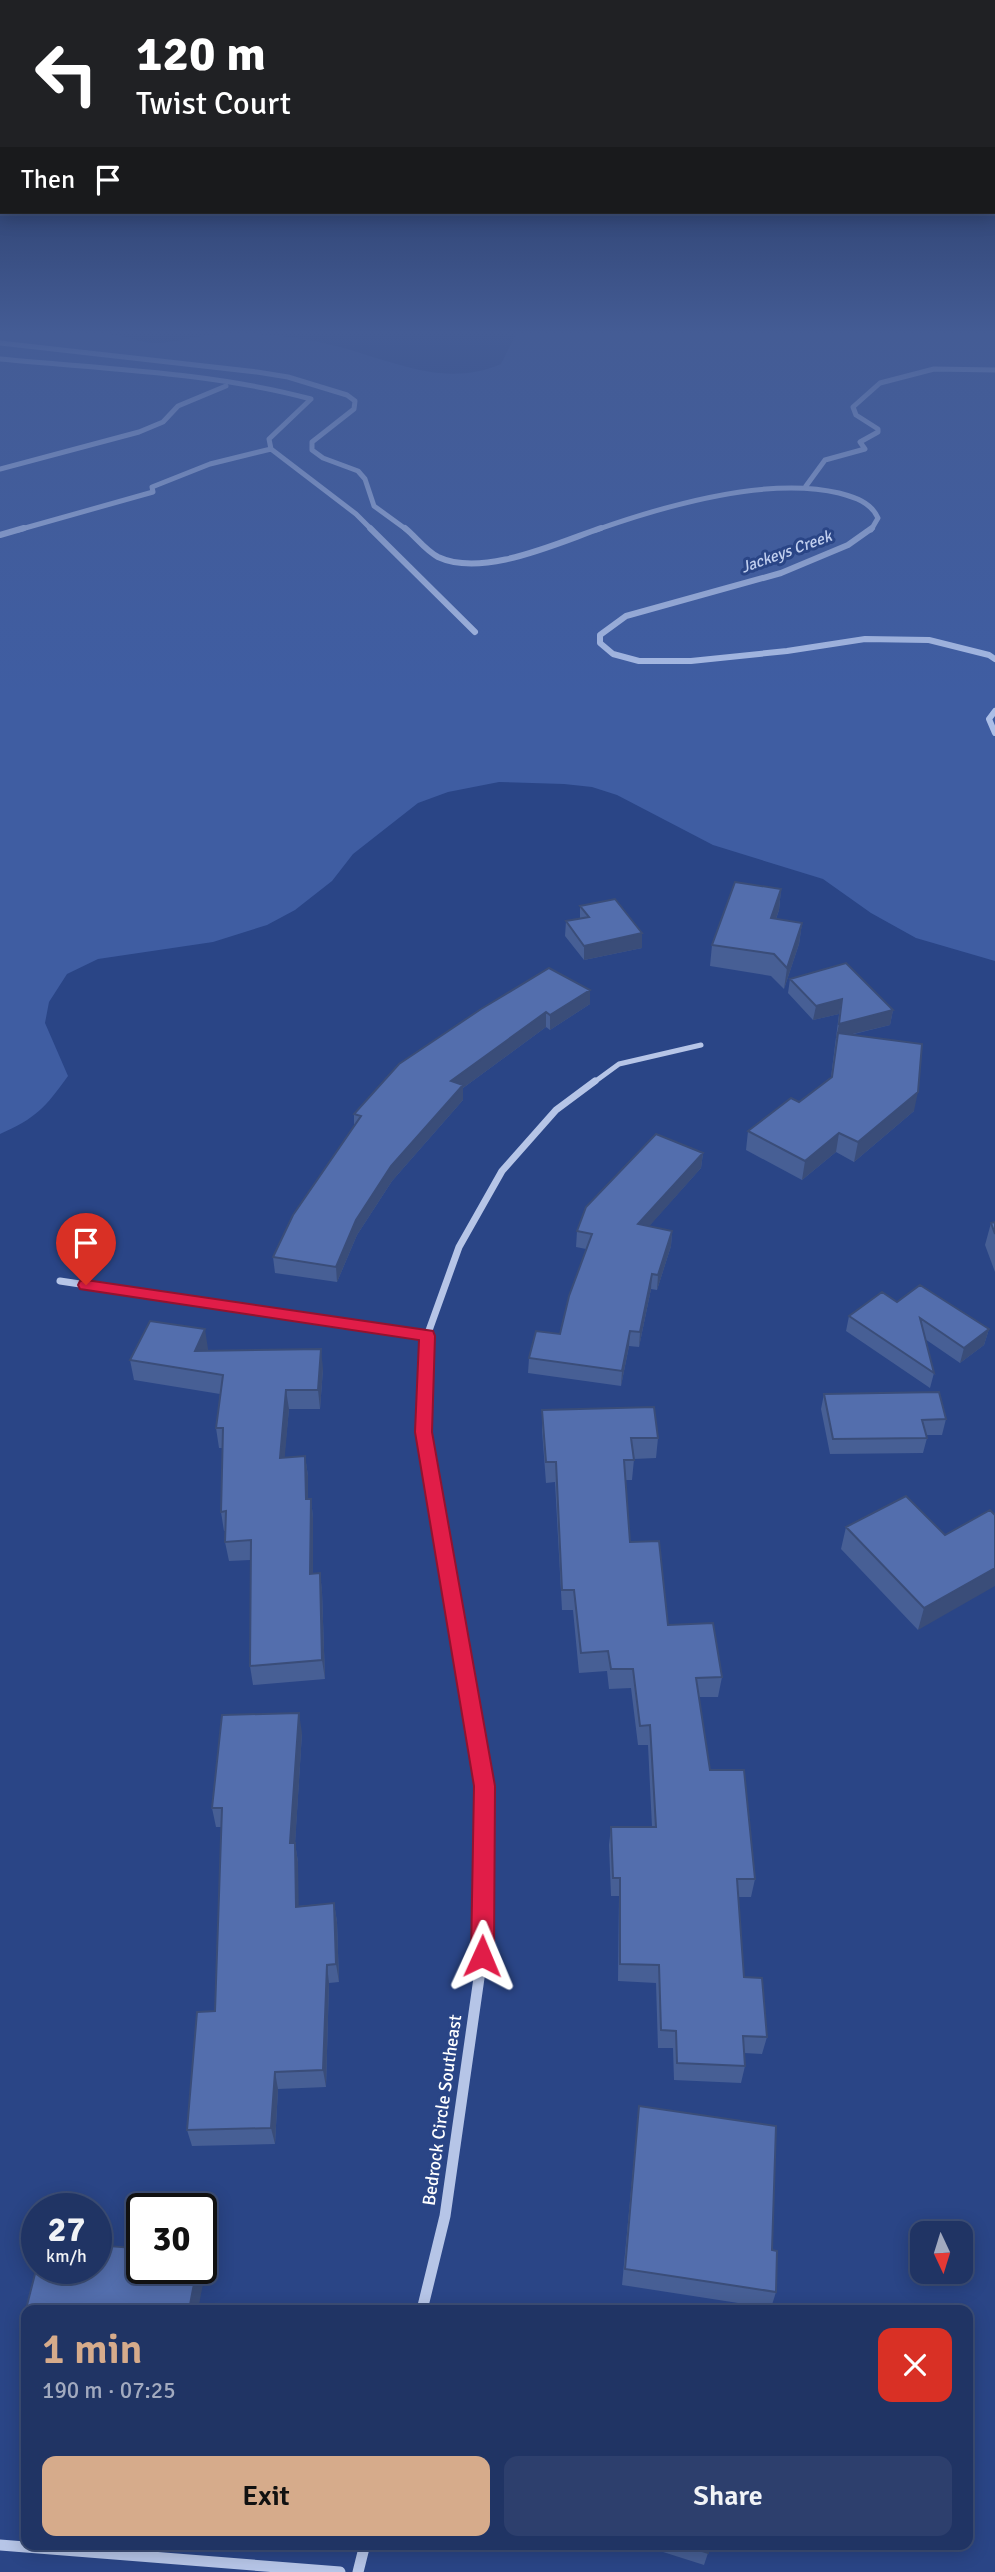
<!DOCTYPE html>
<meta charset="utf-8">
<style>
body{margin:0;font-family:Signika,sans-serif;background:#2d3f6d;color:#f1f3f6;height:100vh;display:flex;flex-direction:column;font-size:26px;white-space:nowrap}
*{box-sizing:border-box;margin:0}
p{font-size:23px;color:#a2aabf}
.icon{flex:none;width:38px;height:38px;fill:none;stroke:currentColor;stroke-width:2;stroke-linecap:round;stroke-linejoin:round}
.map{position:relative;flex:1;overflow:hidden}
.sheet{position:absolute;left:21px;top:2305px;width:952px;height:245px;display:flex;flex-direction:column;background:#203464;border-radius:14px;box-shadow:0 4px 18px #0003,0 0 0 2px #3d4f78}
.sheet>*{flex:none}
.banner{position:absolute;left:0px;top:0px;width:996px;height:214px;box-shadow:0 4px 18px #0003,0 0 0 2px #3d4f78;background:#202124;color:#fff;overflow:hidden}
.needle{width:46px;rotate:176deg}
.tools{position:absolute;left:910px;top:2221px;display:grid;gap:14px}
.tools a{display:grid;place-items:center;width:63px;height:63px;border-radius:14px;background:#203464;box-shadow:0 4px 18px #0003,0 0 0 2px #3d4f78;font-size:35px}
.speed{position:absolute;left:21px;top:2193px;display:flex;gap:14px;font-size:35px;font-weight:700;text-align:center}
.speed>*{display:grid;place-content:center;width:91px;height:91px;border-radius:50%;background:#203464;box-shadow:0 4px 18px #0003,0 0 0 2px #3d4f78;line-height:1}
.speed small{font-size:18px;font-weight:400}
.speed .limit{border:4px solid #111;border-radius:10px;background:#fff;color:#111}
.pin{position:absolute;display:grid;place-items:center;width:60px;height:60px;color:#fff;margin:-72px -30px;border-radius:50% 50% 50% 0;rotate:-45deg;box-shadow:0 0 7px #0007}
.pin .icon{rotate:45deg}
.me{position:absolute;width:77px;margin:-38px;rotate:1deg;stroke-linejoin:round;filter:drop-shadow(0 0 5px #0008)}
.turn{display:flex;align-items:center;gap:24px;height:147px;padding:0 21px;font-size:32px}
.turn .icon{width:91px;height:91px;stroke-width:2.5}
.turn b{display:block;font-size:49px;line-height:60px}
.then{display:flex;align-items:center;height:66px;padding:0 21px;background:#0003;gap:14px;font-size:26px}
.round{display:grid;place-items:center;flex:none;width:74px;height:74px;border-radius:14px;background:#2d3f6d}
.head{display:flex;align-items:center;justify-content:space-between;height:119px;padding:0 21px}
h1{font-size:42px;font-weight:600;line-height:52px;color:#d6ab8b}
.primary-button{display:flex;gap:14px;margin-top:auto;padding:14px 21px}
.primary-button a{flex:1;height:80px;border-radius:14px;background:#d6ab8b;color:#111;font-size:28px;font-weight:600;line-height:80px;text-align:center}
.primary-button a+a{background:#2d3f6d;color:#f1f3f6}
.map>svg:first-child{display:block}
.green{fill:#3f5da2}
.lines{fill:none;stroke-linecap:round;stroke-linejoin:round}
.stream-far1{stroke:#abbee7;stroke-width:5}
.stream{stroke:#abbee7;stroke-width:6}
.street-far3{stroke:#b6c5e7;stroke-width:5}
.street-far2{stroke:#b6c5e7;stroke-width:7}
.street-far1{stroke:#b6c5e7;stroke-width:9}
.street{stroke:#b6c5e7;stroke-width:11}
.wall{fill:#475f95}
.shaded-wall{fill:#3a4d79}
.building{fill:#536ead;stroke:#3a4d79;stroke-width:2}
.route{fill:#e11d48;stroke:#92132f;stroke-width:2}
.labels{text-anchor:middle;stroke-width:6;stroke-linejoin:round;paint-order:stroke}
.far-water-label{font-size:16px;font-style:italic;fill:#c1cfef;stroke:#2a4586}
.street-label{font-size:18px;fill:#fff;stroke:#2a4586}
</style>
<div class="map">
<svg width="995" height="2572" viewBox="0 0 995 2572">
<rect width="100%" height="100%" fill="#2a4586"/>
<path class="green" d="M0,334C36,334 72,333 107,334C125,335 141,344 160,343C181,341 202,335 224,334C262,333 303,337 340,347C396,362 445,388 501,364L516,334H995V961L916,938L871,913L823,879L713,845L617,795L592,787L564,784L499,782L448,792L418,803L353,854L332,881L295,910L267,925L213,942L98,959L67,974L49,1002L45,1023L68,1076C45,1108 36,1118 0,1134Z"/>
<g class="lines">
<path class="stream-far1" d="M0,343L257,372L288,377L347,395L355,401L354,409L312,442V450L323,458L358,471L365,479L374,506L407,530
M0,359C103,369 211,372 311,399L269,439L271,449L356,514L372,530
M0,469L139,432L163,422L178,406L226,386
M806,486L825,460L865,449L860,442L878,432V429L856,415L853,407L880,383L934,369L995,370
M18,530L153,492L152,487L210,464L271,449
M596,530C664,506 768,476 839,493C854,497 871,502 878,518L871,530"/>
<path class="stream" d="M370,528L475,632
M405,528C416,537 425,550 438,557C483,578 557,543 601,528
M872,528L848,545L781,573L626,616L600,635V643L613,654L639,661H691L787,651L865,639L929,640L989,655L995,659
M0,535L24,528
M995,711L989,719L995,733"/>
<path class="street-far3" d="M593,1083L619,1064L701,1045"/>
<path class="street-far2" d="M60,1281L427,1336
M430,1471L423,1432L427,1336L459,1247L502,1171L556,1110L595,1081"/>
<path class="street-far1" d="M429,1469L484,1786L482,1959"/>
<path class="street" d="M422,2310L445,2216L482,1957
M0,2545L340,2572
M358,2572L365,2544"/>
</g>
<path class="wall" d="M781,889L779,910L776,919L802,923L799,944L784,989L771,976L710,966L712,945Z
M580,906L642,948L584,960L565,936L566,921L580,918Z
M790,979L893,1010L890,1025L850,1035L914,1111L854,1162L836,1152L802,1180L746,1150L748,1131L799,1102L831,1077L839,1014L813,1020L788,993Z
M590,1004L550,1030L546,1027L463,1088V1100L392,1181L357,1235L337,1282L275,1273L273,1257L354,1126V1114L481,1009Z
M703,1153L701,1168L649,1226L672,1231L671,1246L657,1290L651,1289L639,1347L629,1346L621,1386L528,1373L529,1358L560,1334L586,1249L576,1247L577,1231Z
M995,1222V1272L985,1245L991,1223Z
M897,1302L989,1329L984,1345L960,1363L925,1339L934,1373L930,1388L846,1331L849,1316Z
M208,1349L207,1351L323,1369L320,1409H289L284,1458L305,1456L308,1476V1499H311L313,1518V1574L320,1573L322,1592L325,1679L253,1685L250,1666V1560L229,1561L225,1542L226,1531H224L221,1512L223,1448H219L216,1428L220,1394L134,1380L130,1360Z
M824,1394L946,1419L942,1435H926L927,1438L923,1453L830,1454L821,1409Z
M542,1410L658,1438L656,1458L634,1459L632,1480H625L630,1542L668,1625L722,1677L718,1697H699L710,1770L755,1879L751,1897H738L744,1977L767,2037L762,2054L744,2053L745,2066L741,2083L674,2080L673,2048H658L656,1983L618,1981L619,1896H611L609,1845L611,1827H652L648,1745H638L631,1688L609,1689L607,1671L579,1673L573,1610H562L555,1482L546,1483L542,1430Z
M995,1515L918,1630L841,1549L846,1527L945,1535Z
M302,1733L295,1843L298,1862V1906L334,1903L337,1922L339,1982L329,1983L326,2087L278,2089L275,2144L192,2146L187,2130L215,2011L222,1827H216L212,1808Z
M639,2106L772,2250L776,2292L771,2308L622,2285Z
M638,2544H709L708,2553L704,2565Z"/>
<path class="shaded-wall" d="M781,889L779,910L769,939L771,918Z
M802,923L799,944L784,989L787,968Z
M642,933V948L584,960V946Z
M590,990V1004L550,1030V1015Z
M842,999L839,1014L813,1020L816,1006Z
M893,1010L890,1025L836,1038L839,1024Z
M546,1012V1027L463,1088V1100L392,1181L357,1235L337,1282L336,1267L356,1220L391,1166L451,1081Z
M918,1092L914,1111L854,1162L858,1142Z
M839,1133L836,1152L802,1180L805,1161Z
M703,1153L701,1168L637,1240L638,1224Z
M672,1231L671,1246L657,1290L658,1275Z
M652,1274L651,1289L639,1347L640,1332Z
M205,1329L208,1349L198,1371L195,1351Z
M989,1329L984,1345L960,1363L964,1348Z
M630,1331L629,1346L621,1386L622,1371Z
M321,1349L323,1369L320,1409L318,1390Z
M286,1390L289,1409L283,1477L280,1458Z
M305,1456L308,1476V1519L306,1499Z
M311,1499L313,1518V1593L310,1574Z
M995,1568V1586L918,1630L924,1608Z
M320,1573L322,1592L325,1679L322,1660Z
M299,1713L302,1733L294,1862L290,1843Z
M295,1843L298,1862L299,1925L296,1907Z
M334,1903L337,1922L339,1982L336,1964Z
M327,1965L329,1983L326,2087L323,2070Z
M275,2072L278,2089L275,2144L271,2128Z
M205,2226L211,2242L198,2310H189L197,2268H201V2248Z"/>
<path class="building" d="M735,882L781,889L771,918L802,923L787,968L774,954L712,945Z
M615,899L642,933L584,946L566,921L589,917L580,906Z
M846,963L893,1010L839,1024L842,999L816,1006L790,979Z
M549,968L590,990L550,1015L546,1012L451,1081L463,1085L391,1166L356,1220L336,1267L273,1257L293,1215L361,1116L354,1114L399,1064L481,1009Z
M838,1033L922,1044L918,1092L858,1142L839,1133L805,1161L748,1131L791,1098L799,1102L832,1077Z
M656,1134L703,1153L638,1224L672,1231L658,1275L652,1274L640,1332L630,1331L622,1371L529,1358L536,1331L560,1334L569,1296L592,1234L577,1231L586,1207Z
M995,1222V1234L991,1223Z
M920,1285L989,1329L964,1348L920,1318L934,1373L849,1316L882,1292L897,1302Z
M150,1321L205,1329L195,1351L321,1349L318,1390H286L280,1458L305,1456L306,1499H311L310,1574L320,1573L322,1660L250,1666L251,1540L225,1542L226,1511L221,1512L223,1428H216L223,1375L130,1360Z
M939,1392L946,1419L922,1420L927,1438L833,1439L824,1394Z
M654,1407L658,1438H631L634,1460H624L630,1542L659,1541L668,1625L713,1623L722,1677L696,1678L710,1770H744L755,1879H737L744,1977L762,1978L767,2037L743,2036L745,2066L677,2063L676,2031L661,2030L659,1965L620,1964V1878H613L611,1827H656L650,1725L640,1726L633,1669H611L608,1651L581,1653L574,1590H562L556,1462H546L542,1410Z
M906,1496L945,1535L990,1510L995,1515V1568L924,1608L846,1527Z
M299,1713L290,1843H295L296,1907L334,1903L336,1964L327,1965L323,2070L275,2072L271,2128L187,2130L197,2012L215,2011L222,1808H212L222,1715Z
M639,2106L776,2126L772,2250L777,2251L776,2292L625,2269Z
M139,2220H142V2268H197L189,2310H26V2321H23L37,2266V2268H96V2245L133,2248Z
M201,2226H205L201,2248Z
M680,2544H709L708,2553Z"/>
<linearGradient id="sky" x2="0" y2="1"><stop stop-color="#17264a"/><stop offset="0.48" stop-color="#445c95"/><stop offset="1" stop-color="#445c95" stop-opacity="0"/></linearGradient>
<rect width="995" height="694" fill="url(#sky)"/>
<path class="route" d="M86,1280L433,1331L435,1336L432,1432L495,1786L494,1956L490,1963L482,1967L475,1963L471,1956L474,1786L415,1432L419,1340L80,1289L78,1285L80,1281Z"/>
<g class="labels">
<g class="far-water-label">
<text transform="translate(786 551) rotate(-20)" y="6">Jackeys Creek</text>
</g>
<g class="street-label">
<text transform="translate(442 2110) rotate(-82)" y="6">Bedrock Circle Southeast</text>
</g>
</g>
</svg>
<div class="tools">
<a><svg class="needle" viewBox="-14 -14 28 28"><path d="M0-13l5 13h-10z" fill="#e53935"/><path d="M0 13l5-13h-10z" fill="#a2aabf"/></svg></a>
</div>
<div class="speed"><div>27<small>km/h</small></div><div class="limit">30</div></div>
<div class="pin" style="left:86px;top:1285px;background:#d93025"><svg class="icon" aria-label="arrive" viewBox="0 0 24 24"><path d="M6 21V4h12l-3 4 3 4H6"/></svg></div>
<svg class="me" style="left:482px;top:1956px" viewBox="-20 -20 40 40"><path d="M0-17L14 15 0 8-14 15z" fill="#e11d48" stroke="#fff" stroke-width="4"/></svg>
<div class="banner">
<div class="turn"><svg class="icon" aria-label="left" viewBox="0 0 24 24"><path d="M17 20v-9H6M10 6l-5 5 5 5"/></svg><div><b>120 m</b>Twist Court</div></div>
<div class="then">Then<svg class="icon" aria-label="arrive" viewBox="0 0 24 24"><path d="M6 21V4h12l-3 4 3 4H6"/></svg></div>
</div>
<section class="sheet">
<div class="head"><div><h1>1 min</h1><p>190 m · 07:25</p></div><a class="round" style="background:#d93025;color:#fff"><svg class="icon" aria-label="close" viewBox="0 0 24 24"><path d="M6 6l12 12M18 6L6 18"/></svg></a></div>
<div class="primary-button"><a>Exit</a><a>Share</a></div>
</section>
</div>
